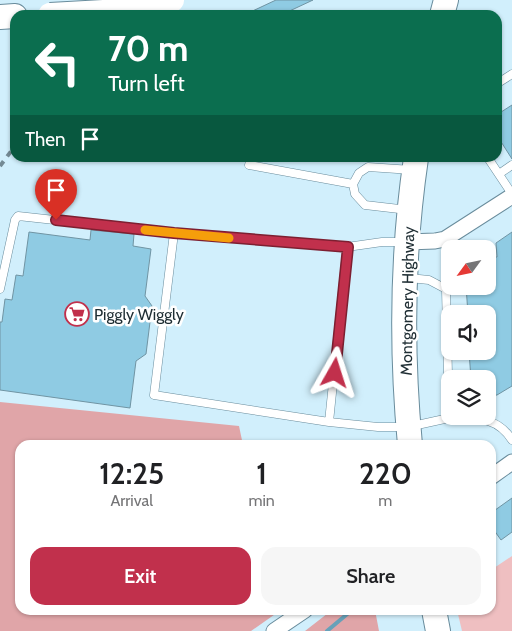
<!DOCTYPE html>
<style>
body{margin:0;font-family:Cabin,sans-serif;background:#f6f6f6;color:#202124;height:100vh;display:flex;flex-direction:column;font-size:19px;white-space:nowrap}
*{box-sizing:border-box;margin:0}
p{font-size:16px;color:#757577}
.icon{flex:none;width:28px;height:28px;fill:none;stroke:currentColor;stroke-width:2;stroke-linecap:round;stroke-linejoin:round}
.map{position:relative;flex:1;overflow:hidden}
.sheet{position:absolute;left:15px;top:440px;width:481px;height:175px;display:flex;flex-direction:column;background:#fff;border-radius:15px;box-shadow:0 1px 4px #0004}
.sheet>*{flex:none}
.guide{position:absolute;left:10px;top:10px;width:492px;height:152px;border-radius:15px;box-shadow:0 1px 4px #0004;background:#0b6e4f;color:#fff;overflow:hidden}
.needle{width:32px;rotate:237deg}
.controls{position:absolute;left:441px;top:240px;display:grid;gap:10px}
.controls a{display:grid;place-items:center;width:55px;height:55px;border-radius:10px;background:#fff;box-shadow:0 1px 4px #0004;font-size:25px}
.pin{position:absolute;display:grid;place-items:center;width:42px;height:42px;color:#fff;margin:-51px -21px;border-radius:50% 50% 50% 0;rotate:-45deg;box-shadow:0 0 5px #0007}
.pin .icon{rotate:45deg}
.me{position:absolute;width:55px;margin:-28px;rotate:6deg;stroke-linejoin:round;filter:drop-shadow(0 0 4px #0008)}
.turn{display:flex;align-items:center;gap:18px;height:105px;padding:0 15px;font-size:22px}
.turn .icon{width:65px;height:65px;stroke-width:2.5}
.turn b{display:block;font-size:35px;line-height:42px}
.then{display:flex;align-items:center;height:48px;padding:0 15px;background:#0003;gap:10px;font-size:19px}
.eta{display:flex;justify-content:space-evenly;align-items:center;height:85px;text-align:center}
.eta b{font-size:30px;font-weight:600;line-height:35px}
.action{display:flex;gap:10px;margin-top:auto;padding:10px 15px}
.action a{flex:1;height:58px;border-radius:15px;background:#c1304c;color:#fff;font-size:20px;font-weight:600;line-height:58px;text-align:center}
.action a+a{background:#f6f6f6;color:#202124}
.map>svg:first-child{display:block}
.green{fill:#efbfc1}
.forest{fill:#e0a5a8}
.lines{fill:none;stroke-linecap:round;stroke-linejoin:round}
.stream{stroke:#67a1b9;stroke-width:4}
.building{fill:#8fcbe3;stroke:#7094a3}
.service-casing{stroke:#698c9c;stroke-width:9}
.minor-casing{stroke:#698c9c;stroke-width:17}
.primary-casing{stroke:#698c9c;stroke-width:26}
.service{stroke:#fff;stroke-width:8}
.minor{stroke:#fff;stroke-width:15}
.primary{stroke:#fff;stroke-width:24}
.rail{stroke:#748a94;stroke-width:4;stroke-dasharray:6 6;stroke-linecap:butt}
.primary-bridge-casing{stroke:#698c9c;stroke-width:26;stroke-linecap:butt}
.primary-bridge{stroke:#fff;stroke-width:24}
.route-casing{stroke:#7d1f31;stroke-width:12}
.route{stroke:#c1304c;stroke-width:9}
.slow{stroke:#f59e0b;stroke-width:9}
.labels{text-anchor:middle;stroke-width:5;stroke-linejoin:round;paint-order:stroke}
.street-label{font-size:16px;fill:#1e2d33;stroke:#fff}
.poi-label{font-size:16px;fill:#1e2d33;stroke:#fff;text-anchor:start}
</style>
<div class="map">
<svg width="512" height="631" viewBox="0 0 512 631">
<rect width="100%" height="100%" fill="#d1effc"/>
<path class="green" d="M512,556V631H462L457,610H491V570Z"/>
<path class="forest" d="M0,402L239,426L243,445H20V610H281L251,631H0Z
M332,610H375L379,631H305Z"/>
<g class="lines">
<path class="stream" d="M327,631L352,610"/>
</g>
<path class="building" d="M276,0H313L281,15H244Z
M512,105V159L498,137V114Z
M91,230L134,234L133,246L151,249L145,296L152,306L146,354L136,361L130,408L0,390V322H2L5,299L12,300L16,275L23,276L29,232L90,240Z
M512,232V386L497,395L488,396V379H471L469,351H488V314H468L466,286H488V257H497L496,243Z
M512,498V532L501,540L491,526V513Z"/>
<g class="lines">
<g class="service-casing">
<path id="service" d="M498,83L512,74
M488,158L512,194
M249,165L353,184L359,173L368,167L412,170
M499,174L512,165
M353,184L355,194L365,205L408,210
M405,242H382L347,247L174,233L154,395L329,422L378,427H408L449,418L446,289L429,280L409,278
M0,289L15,220L18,216L174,233
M449,418C475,419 496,415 512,440
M329,422L347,247"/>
</g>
<g class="minor-casing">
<path id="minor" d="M407,242L435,241L445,239L512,196
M491,477L512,462
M274,631L305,610"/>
</g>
<g class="primary-casing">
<path id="primary" d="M442,15L446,0
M0,17L15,16
M410,445C401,349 402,253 416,158
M434,610L438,631"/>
</g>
<use href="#service" class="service"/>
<use href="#minor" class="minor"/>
<use href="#primary" class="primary"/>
<path class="rail" d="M116,15L127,0
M0,166L15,146"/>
<g class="primary-bridge-casing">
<path id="primary-bridge" d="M50,15L121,11L172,0"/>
</g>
<use href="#primary-bridge" class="primary-bridge"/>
</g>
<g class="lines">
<g class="route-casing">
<path id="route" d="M56,220L174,233L348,247L335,373"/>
</g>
<use href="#route" class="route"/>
<path class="slow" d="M145,230L229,238"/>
</g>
<defs>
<g id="supermarket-ring" transform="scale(1.25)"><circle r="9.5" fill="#fff" stroke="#c1304c" stroke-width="1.5"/><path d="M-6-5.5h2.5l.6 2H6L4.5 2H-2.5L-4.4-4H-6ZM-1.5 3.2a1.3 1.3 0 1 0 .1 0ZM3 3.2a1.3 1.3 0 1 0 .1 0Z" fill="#c1304c"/></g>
</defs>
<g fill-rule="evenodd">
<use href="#supermarket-ring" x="77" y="314"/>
</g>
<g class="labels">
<g class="street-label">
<text transform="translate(407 301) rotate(-89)" y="6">Montgomery Highway</text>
</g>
<g class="poi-label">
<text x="94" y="320">Piggly Wiggly</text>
</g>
</g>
</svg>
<div class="controls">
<a><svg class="needle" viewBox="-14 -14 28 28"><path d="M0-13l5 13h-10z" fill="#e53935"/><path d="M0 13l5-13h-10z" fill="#757577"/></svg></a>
<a><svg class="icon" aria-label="sound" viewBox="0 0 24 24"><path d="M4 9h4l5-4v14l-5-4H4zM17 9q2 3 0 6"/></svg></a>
<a><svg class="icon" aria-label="layers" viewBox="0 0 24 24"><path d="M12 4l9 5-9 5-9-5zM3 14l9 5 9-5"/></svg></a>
</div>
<div class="pin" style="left:56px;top:220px;background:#d93025"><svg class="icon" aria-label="arrive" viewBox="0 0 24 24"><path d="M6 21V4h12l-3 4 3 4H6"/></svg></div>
<svg class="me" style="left:335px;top:373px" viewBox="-20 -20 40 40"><path d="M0-17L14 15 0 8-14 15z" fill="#c1304c" stroke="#fff" stroke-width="4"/></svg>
<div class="guide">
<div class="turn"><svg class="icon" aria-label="left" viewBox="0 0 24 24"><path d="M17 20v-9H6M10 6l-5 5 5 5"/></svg><div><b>70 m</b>Turn left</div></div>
<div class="then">Then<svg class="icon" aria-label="arrive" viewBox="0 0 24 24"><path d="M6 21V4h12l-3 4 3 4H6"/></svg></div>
</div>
<section class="sheet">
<div class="eta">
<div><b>12:25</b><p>Arrival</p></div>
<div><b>1</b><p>min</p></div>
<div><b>220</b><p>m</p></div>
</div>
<div class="action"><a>Exit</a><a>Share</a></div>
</section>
</div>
